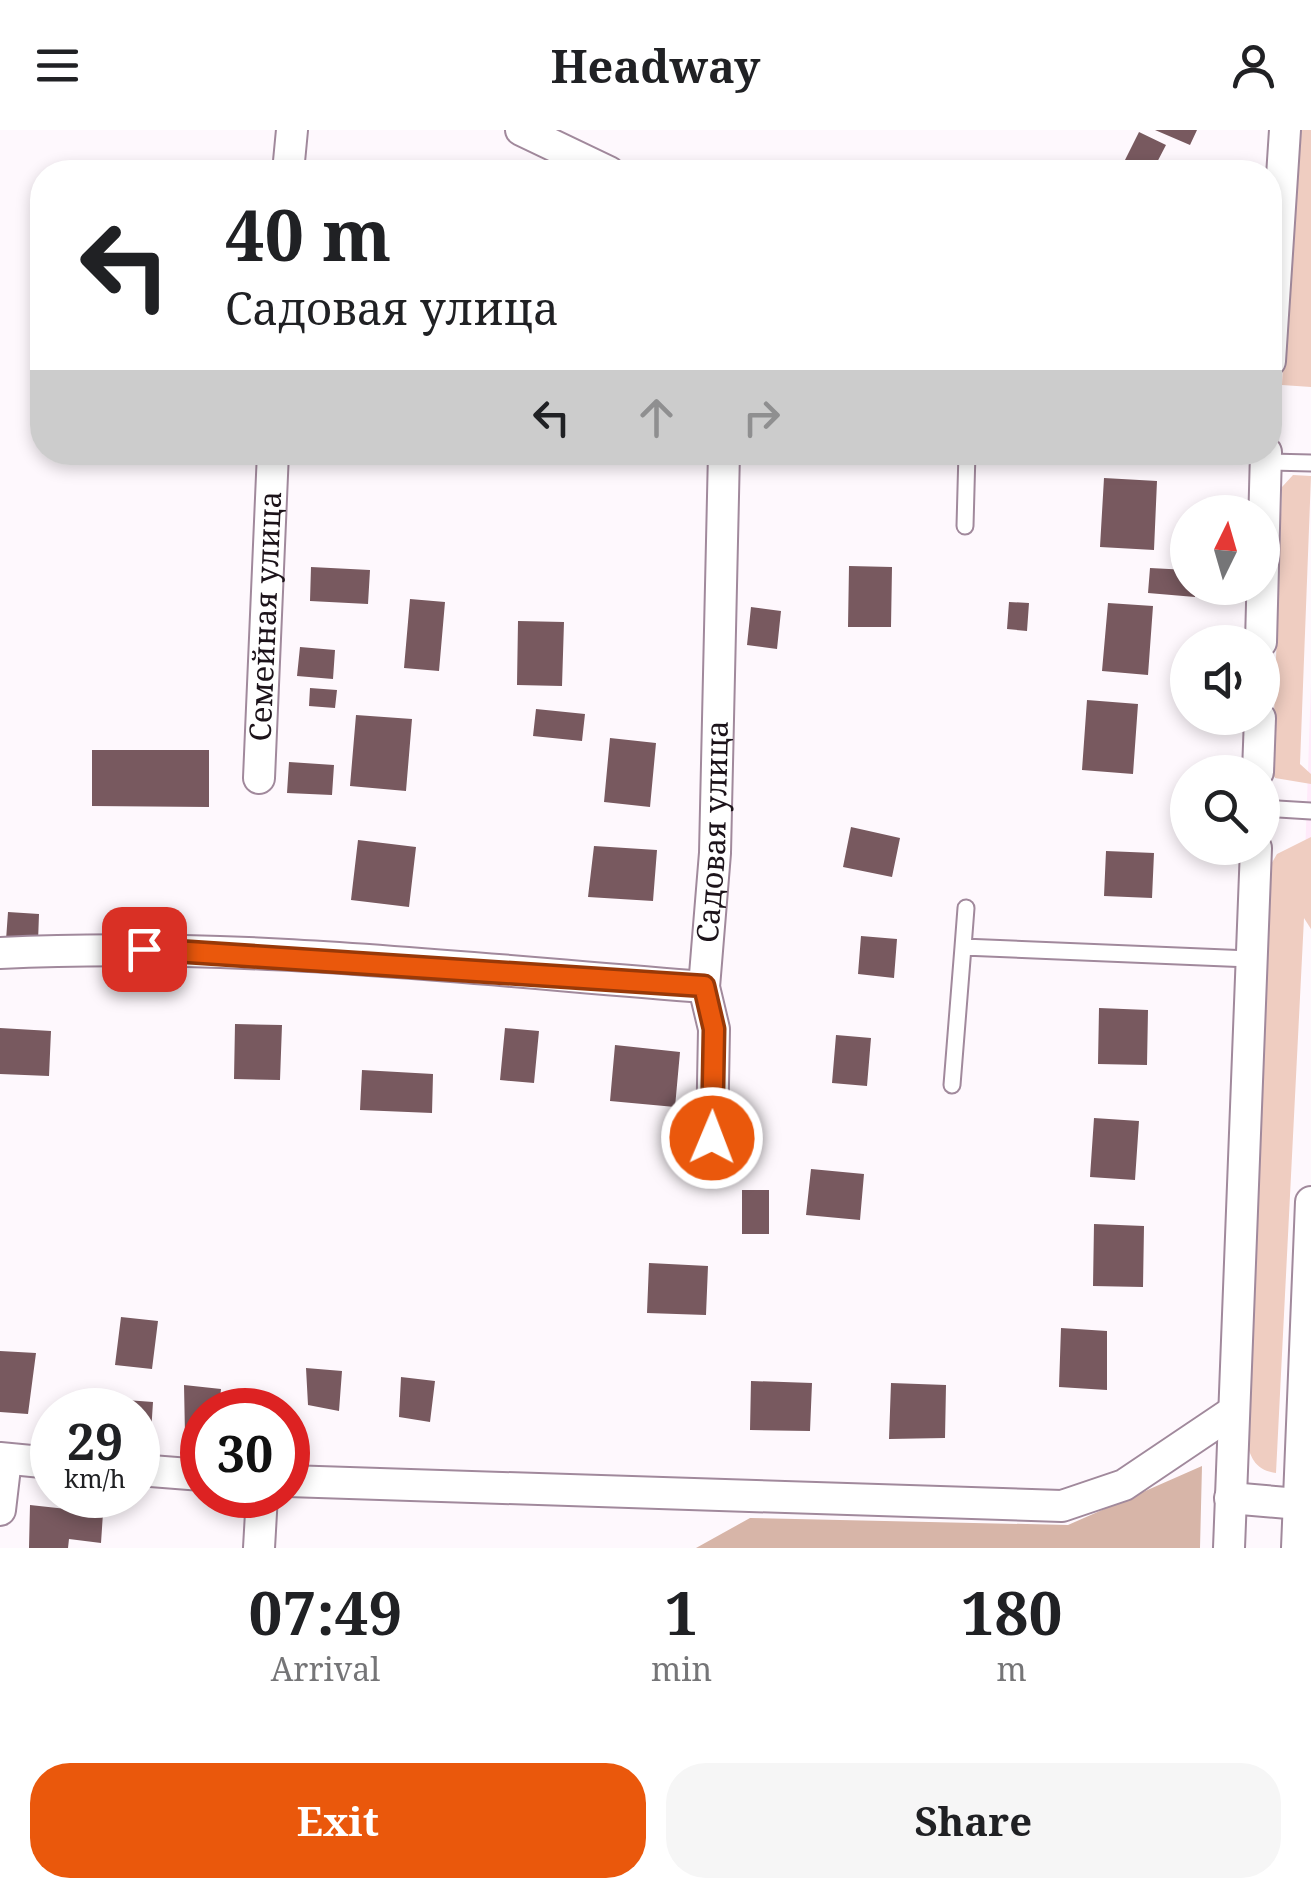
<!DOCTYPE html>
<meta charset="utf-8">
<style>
body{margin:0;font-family:"Noto Serif",serif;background:#f6f6f6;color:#202124;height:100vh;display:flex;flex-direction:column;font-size:38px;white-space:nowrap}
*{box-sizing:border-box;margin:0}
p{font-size:32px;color:#757577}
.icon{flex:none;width:55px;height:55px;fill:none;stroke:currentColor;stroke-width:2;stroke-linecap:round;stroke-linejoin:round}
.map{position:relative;height:1418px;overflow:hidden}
.panel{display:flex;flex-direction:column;background:#fff;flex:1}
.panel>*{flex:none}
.banner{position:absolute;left:30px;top:30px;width:1252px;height:305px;border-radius:40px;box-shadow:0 5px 15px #0003;background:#fff;color:#202124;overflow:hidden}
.needle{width:65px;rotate:5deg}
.fabs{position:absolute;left:1170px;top:365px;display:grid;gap:20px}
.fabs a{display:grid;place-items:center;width:110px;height:110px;border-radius:50%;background:#fff;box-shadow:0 5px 15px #0003;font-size:50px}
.speed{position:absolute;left:30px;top:1258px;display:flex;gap:20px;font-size:50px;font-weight:700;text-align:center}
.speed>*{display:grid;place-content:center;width:130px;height:130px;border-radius:50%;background:#fff;box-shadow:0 5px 15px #0003;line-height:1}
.speed small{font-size:25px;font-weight:400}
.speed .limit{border:15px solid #d22;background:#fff;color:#111}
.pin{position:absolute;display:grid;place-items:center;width:85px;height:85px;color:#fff;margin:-42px;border-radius:20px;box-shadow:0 5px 15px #0006}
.me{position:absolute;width:110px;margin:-55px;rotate:1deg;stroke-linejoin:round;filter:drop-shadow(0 0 8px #0008)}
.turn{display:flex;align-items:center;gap:35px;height:210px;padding:0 30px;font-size:45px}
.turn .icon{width:130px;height:130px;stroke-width:2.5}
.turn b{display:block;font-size:70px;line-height:85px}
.lanes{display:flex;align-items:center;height:95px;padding:0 30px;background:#0003;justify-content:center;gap:50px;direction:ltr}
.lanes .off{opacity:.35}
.eta{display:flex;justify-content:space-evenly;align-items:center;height:170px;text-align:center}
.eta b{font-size:60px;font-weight:700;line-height:70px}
.button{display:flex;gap:20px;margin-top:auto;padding:20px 30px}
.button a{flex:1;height:115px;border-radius:40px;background:#ea580c;color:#fff;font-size:40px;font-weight:700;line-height:115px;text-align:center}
.button a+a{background:#f6f6f6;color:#202124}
header{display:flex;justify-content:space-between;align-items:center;height:130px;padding:0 30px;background:#fff;font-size:45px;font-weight:700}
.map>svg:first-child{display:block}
.built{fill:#ffeafa}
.green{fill:#efcdc1}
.forest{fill:#d7b5a8}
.building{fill:#78595f}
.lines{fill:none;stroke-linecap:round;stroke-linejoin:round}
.lane-casing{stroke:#a1899c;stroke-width:19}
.street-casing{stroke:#a1899c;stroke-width:34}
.lane{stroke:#fff;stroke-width:15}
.street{stroke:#fff;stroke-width:30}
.route-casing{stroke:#983908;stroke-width:25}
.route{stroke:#ea580c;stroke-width:18}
.labels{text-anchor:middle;stroke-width:10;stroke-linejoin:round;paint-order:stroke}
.street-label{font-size:30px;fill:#1c131a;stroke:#fef8fd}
</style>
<header><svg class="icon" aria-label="menu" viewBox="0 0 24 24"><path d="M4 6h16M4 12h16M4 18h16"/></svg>Headway<svg class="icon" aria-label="person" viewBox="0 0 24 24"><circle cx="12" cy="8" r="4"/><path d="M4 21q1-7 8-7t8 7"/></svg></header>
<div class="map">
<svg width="1311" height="1418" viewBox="0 0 1311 1418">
<rect width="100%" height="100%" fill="#fef8fd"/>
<path class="built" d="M1311,553V799L1303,786Z"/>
<path class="green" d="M1295,0H1311V257L1282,255Z
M1293,345L1311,346L1300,634L1311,644V654L1275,648L1272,642L1282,357Z
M1311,707V799L1304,788L1276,1343C1257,1340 1252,1331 1247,1314L1266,743L1277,724Z"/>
<path class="forest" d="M1202,1336L1200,1418H696L750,1388L1068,1395Z"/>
<path class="building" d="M1155,0H1197L1190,15Z
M1139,2L1166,15L1152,42L1125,30Z
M1104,348L1157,351L1154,420L1100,417Z
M849,436L892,437L891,497H848Z
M311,437L370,440L368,474L310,471Z
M1150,438L1188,440V458H1195V467L1148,463Z
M410,469L445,472L439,541L404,538Z
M1009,472L1029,473L1027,501L1007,499Z
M1108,473L1153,476L1148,545L1102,541Z
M751,477L781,481L777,519L747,515Z
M518,491L564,492L562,556L517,555Z
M300,517L335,520L333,549L297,546Z
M310,558L337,560L335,578L309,576Z
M1087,570L1138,574L1133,644L1082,640Z
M536,579L585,584L582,611L533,606Z
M356,585L412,589L406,661L350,656Z
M610,608L656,613L650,677L604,672Z
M92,620H209V677L92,676Z
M289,632L334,635L332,665L287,663Z
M851,697L900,708L892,747L843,737Z
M358,710L416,717L409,777L351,770Z
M594,716L657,720L653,771L588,767Z
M1106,721L1154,723L1152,768L1104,766Z
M8,782L39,784L38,812L6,810Z
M861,806L897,809L894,848L858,844Z
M1099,878L1148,880L1147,935L1098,934Z
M235,894L282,895L280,950L234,949Z
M0,898L51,901L49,946L0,944Z
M505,898L539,901L534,953L500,950Z
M836,905L871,908L867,956L832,953Z
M615,915L680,922L675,977L610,971Z
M362,940L433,944L432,983L360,980Z
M1094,988L1139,991L1135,1050L1090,1047Z
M811,1039L864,1044L860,1090L806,1085Z
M742,1060H769V1104H742Z
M1094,1094L1144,1096L1143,1157L1093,1156Z
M649,1133L708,1136L706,1185L647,1183Z
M121,1187L158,1191L152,1239L115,1235Z
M1061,1198L1107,1201V1260L1059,1257Z
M0,1221L36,1223L28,1284L0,1282Z
M306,1238L342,1241L339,1281L308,1275Z
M401,1247L435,1251L430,1292L399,1287Z
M751,1251L812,1253L810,1301L750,1300Z
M891,1253L946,1255L945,1308L889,1309Z
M184,1255L221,1259L219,1280H202V1305H185Z
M126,1270L153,1272L151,1303L138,1302V1280H124Z
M30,1375L103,1383L101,1413L69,1409L68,1418H29Z"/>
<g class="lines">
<g class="lane-casing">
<path id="lane" d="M1266,332L1311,333
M965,396L967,322
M1262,678L1311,681
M963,817L966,778
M952,955L963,817L1250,829"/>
</g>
<g class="street-casing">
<g id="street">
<path d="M521,0L609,42"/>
<path d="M288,42L292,0"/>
<path d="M1270,231L1285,0"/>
<path d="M1261,512L1266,322"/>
<path d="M1258,642L1260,588"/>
<path id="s1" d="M259,648L273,322"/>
<path d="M0,823C235,811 470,839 704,857"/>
<path id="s2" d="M712,1008L714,899L704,857L715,723L724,322"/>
<path d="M0,1328L52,1333"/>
<path d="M138,1340L202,1345"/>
<path d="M288,1351L1062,1376L1124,1355L1231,1283"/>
<path d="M1230,1368L1311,1375"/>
<path d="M0,1380L6,1329"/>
<path d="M259,1418L262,1365"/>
<path d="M1229,1418L1256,718"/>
<path d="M1297,1418L1311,1072"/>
</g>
</g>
<use href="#lane" class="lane"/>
<use href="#street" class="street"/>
</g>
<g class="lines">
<g class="route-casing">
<path id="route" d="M144,819L704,856L714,899L712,1008"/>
</g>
<use href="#route" class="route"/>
</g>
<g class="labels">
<g class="street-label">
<text dy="10" stroke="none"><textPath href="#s1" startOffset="162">Семейная улица</textPath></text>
<text dy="10" stroke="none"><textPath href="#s2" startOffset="308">Садовая улица</textPath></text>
</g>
</g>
</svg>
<div class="fabs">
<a><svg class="needle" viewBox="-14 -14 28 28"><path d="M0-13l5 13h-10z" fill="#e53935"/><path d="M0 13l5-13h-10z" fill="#757577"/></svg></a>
<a><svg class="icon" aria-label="sound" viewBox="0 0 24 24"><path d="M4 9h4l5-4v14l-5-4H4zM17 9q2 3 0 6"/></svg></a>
<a><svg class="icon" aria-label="search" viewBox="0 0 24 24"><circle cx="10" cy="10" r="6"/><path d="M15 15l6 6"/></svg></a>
</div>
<div class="speed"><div>29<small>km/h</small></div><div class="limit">30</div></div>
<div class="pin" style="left:144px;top:819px;background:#d93025"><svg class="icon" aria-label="arrive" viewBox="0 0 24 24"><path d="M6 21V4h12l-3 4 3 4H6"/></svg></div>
<svg class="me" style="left:712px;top:1008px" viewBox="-20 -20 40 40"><circle r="17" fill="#ea580c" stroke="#fff" stroke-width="3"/><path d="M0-11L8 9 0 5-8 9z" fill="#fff"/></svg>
<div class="banner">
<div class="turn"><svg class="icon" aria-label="left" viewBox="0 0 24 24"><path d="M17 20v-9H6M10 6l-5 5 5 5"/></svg><div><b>40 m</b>Садовая улица</div></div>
<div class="lanes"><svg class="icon" aria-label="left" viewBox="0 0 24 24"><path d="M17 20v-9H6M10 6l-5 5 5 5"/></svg><svg class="icon off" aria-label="ahead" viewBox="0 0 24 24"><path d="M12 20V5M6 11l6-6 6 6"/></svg><svg class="icon off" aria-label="right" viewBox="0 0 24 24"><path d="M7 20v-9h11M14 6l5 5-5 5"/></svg></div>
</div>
</div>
<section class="panel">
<div class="eta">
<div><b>07:49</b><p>Arrival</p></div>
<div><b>1</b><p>min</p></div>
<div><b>180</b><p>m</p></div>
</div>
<div class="button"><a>Exit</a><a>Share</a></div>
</section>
